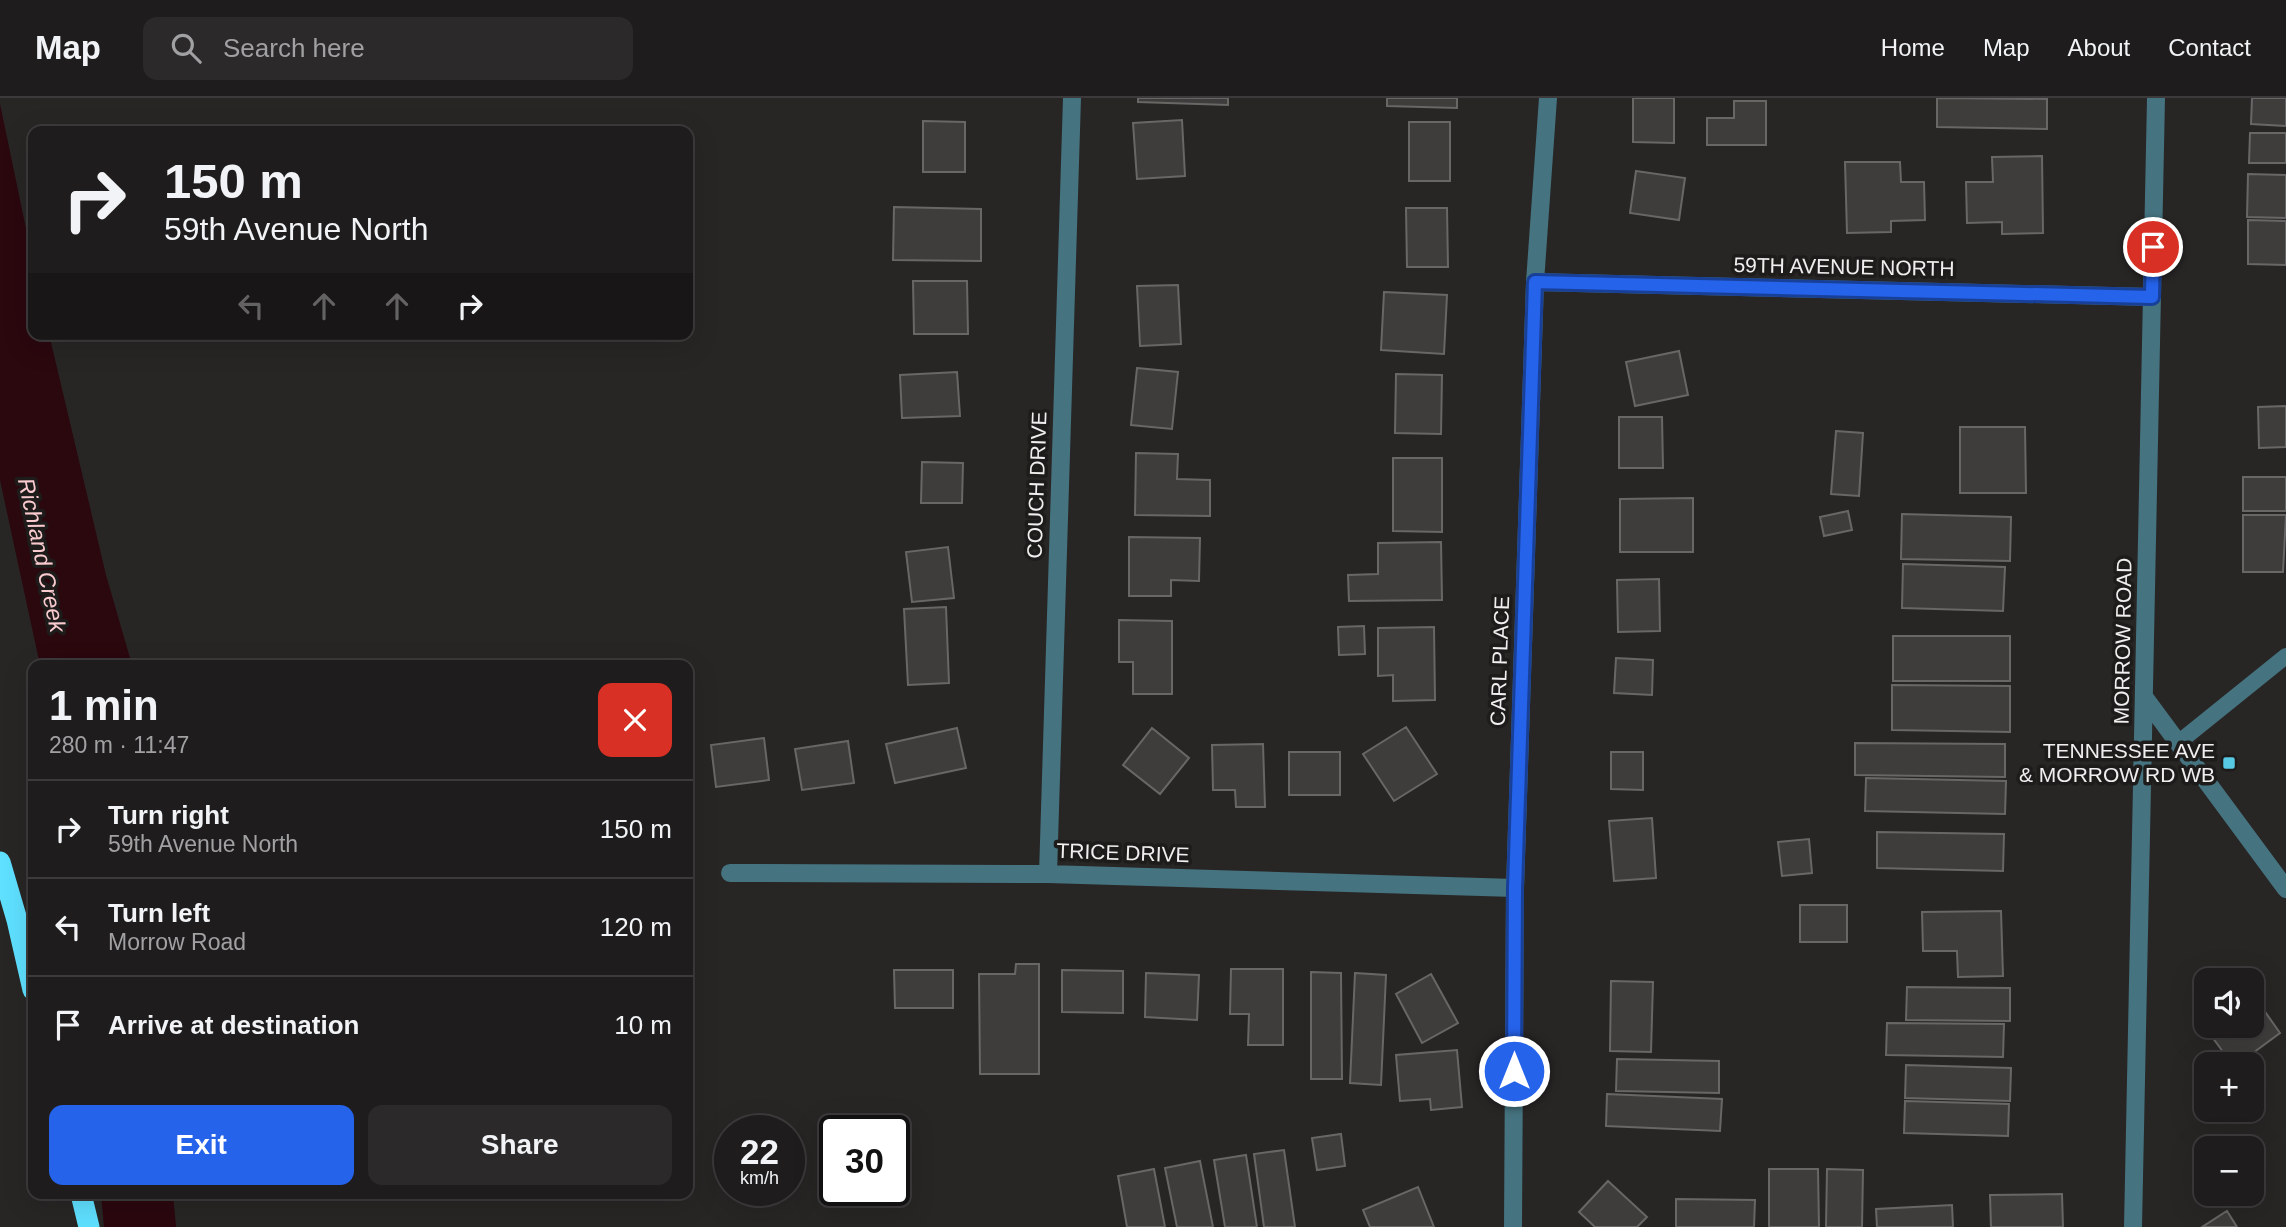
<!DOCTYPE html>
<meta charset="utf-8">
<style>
body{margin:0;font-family:Helvetica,sans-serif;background:#2b2929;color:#f1f3f6;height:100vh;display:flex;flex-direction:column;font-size:26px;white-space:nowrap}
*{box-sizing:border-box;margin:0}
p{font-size:23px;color:#a1a1a3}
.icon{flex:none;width:38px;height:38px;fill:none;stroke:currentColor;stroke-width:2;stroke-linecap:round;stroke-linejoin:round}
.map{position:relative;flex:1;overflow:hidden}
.details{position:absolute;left:28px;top:562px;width:665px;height:539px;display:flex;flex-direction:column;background:#1e1c1c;border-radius:14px;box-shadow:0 7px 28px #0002,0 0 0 2px #3c3a3b}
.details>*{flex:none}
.top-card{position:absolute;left:28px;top:28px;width:665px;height:214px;border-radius:14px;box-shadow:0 7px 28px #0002,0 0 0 2px #3c3a3b;background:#1e1c1c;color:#f1f3f6;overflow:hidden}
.controls{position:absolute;left:2194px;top:870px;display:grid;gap:14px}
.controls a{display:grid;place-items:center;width:70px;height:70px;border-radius:14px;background:#1e1c1c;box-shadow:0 7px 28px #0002,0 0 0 2px #3c3a3b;font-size:35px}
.speed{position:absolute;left:714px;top:1017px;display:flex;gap:14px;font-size:35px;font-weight:700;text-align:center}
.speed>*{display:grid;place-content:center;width:91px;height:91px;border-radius:50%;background:#1e1c1c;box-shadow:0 7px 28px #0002,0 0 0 2px #3c3a3b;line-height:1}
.speed small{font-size:18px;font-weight:400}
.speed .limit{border:4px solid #111;border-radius:10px;background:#fff;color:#111}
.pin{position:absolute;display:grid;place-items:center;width:60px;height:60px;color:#fff;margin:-30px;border:4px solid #fff;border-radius:50%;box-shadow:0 2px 7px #0007}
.me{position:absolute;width:77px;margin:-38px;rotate:0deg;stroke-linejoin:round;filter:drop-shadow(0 0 5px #0008)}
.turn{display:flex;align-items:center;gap:24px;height:147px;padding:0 21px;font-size:32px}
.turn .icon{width:91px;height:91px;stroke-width:2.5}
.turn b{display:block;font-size:49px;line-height:60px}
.lanes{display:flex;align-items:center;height:66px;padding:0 21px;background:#0003;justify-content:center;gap:35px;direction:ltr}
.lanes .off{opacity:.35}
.round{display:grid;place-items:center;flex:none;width:74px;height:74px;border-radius:14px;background:#2b2929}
.overview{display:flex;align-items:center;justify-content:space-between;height:119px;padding:0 21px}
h1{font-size:42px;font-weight:700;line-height:52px}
.primary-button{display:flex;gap:14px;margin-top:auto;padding:14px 21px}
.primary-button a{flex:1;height:80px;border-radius:14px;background:#2563eb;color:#fff;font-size:28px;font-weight:700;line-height:80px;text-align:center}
.primary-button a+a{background:#2b2929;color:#f1f3f6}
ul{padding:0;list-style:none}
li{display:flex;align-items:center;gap:21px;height:98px;padding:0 21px;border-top:2px solid #3c3a3b}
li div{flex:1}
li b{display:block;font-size:26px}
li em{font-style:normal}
header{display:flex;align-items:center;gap:42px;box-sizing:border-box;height:98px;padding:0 35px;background:#1e1c1c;border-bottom:2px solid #3c3a3b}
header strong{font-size:33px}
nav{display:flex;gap:38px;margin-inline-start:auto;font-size:24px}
.search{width:490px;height:63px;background:#2b2929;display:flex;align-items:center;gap:18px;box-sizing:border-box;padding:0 24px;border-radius:14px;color:#a1a1a3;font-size:26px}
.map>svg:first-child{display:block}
.water{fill:#2b070e}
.building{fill:#3f3c3c;stroke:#696666;stroke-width:2}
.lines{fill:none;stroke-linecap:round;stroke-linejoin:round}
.service{stroke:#45737f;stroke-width:16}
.minor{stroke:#45737f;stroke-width:18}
.tertiary{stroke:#45737f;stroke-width:18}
.motorway{stroke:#5fe0ff;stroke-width:21}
.route-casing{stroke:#184099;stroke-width:18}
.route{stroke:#2563eb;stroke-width:12}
.poi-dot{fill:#58c9e3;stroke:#1e1b1b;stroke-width:2.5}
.labels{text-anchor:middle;stroke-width:7;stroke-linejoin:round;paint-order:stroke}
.street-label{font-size:21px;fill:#f0eeee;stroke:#1e1b1b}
.poi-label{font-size:21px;fill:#f0eeee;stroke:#1e1b1b;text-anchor:end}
.water-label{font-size:23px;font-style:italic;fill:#f9cace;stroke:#1e1b1b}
</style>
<header>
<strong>Map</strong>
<div class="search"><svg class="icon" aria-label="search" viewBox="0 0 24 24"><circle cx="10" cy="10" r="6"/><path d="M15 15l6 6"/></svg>Search here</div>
<nav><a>Home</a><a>Map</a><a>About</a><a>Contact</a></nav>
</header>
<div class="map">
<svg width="2286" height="1129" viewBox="0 0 2286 1129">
<rect width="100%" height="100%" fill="#282525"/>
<path class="water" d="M0,6L33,164V236H49L106,477L132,567H40L0,382Z
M101,1096H173L176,1129H104Z"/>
<path class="building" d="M1138,0H1228V7L1138,4Z
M1387,0H1457V10L1387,8Z
M1633,0H1674V45L1633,44Z
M1937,0L2047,1V31L1937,29Z
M2252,0H2286V28L2251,26Z
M1734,3H1766V47H1707V20H1734Z
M1182,22L1185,78L1137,81L1133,25Z
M923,23L965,24V74H923Z
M1409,24H1450V83H1409Z
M2250,35H2286V65H2249Z
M2042,58L2043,135L2002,136V124L1967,125L1966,84H1993L1992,59Z
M1845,64H1900L1901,84H1924L1925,122L1891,123V134L1847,135Z
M1636,73L1685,80L1679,122L1630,115Z
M2248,76L2286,77V120L2247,119Z
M894,109L981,111V163L893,162Z
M1406,110H1447L1448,169H1407Z
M2248,122L2286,123V167L2248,166Z
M913,183H967L968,236H914Z
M1178,187L1181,246L1140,248L1137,188Z
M1384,194L1447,197L1444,256L1381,252Z
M1679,253L1688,297L1635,308L1626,264Z
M1137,270L1178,274L1172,331L1131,327Z
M957,274L960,318L902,320L900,277Z
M1396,276L1442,277L1441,336L1395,335Z
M2286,308V349L2259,350L2258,309Z
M1619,319H1662L1663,370H1619Z
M1960,329H2025L2026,395H1960Z
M1836,333L1863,335L1859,398L1831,396Z
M1136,355L1178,356L1177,381L1210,382V418L1135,417Z
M1393,360H1442V434L1393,433Z
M922,364L963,365L962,405H921Z
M2243,379H2286V413H2243Z
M1693,400V454H1620V401Z
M1848,413L1852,432L1824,438L1820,419Z
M1902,416L2011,419L2010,463L1901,461Z
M2243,417H2286L2283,474H2243Z
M1129,439L1200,440L1199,483L1171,482V498H1129Z
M1441,444L1442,502L1349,503L1348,477L1378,476V445Z
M948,449L954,500L912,504L906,454Z
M1903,466L2005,469L2003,513L1902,510Z
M1659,481L1660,533L1618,534L1617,482Z
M946,509L949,585L908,587L904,511Z
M1119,522L1172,523V596H1133V564H1119Z
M1364,528L1365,556L1339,557L1338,529Z
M1434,529L1435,602L1393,603V577L1378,578V530Z
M1893,538H2010V583H1893Z
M1616,560L1653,562L1652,597L1614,595Z
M1892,587L2010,588V634L1892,632Z
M1406,629L1437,676L1394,703L1363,656Z
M957,630L966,670L895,685L886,646Z
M1152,630L1189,660L1160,696L1123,667Z
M764,640L769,682L716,689L711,647Z
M848,643L854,685L802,692L795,651Z
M1855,645L2005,646V679L1855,677Z
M1263,646L1265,709H1236L1235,692H1213L1212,647Z
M1289,654H1340V697H1289Z
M1611,654H1643V692L1611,691Z
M1866,680L2006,683L2005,716L1865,713Z
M1652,720L1656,780L1614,783L1609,723Z
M1877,734L2004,736L2003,773L1877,770Z
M1809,741L1812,775L1782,778L1778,744Z
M1800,807H1847V844H1800Z
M2001,813L2003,878L1958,879L1957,853H1923L1922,814Z
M1016,866H1039V976H980L979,876H1015Z
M1231,871H1283V947H1248L1249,916H1230Z
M894,872H953V910H895Z
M1062,872L1123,873V915L1062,914Z
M1311,874L1341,875L1342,981H1311Z
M1146,875L1199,877L1197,922L1145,919Z
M1355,875L1386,877L1381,987L1350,985Z
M1431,876L1458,925L1422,945L1396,896Z
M1611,883L1653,884L1651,954L1610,953Z
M1907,889L2010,890V923L1906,922Z
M2254,898L2280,935L2238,966H2232L2207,932L2214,928H2252V900Z
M1887,925L2004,926L2003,959L1886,957Z
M1457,952L1462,1009L1431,1012L1430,1001L1400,1003L1396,957Z
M1617,961L1719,963V995L1616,993Z
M1906,967L2011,970L2010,1003L1905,1000Z
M1607,996L1722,1001L1720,1033L1606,1028Z
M1905,1003L2009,1006L2008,1038L1904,1035Z
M1341,1036L1345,1068L1317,1072L1312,1040Z
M1284,1052L1295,1129H1264L1254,1056Z
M1246,1057L1257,1129H1225L1214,1062Z
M1200,1063L1213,1129H1177L1165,1070Z
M1154,1071L1165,1129H1127L1118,1078Z
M1769,1071H1818L1819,1129H1769Z
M1827,1071L1863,1072L1862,1129H1826Z
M1608,1083L1647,1119L1637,1129H1595L1579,1114Z
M1418,1089L1434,1129H1370L1363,1112Z
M2062,1096L2063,1129H1991L1990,1097Z
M1676,1101L1755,1102L1754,1129H1676Z
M1952,1107L1953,1129H1877L1876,1111Z
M2227,1113L2237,1129H2202Z"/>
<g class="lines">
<path class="service" d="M2178,645L2286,558"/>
<path class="minor" d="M1535,184L2152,199
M730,775L1048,776L1515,790
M1048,776L1072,0
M1513,1129L1515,790L1535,184L1548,0"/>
<path class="tertiary" d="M2145,600L2286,791
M2133,1129L2156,0"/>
<path class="motorway" d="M0,764L17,822L33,892
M81,1096L89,1129"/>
</g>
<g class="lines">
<g class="route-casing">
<path id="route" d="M1514,973L1515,790L1535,184L2152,199L2153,149"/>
</g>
<use href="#route" class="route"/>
</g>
<rect class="poi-dot" x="2222" y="658" width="14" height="14" rx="3.5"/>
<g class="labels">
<g class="street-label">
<text transform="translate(1844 169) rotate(1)" y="7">59TH AVENUE NORTH</text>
<text transform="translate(1037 387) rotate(-88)" y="7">COUCH DRIVE</text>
<text transform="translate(2123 543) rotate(-89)" y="7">MORROW ROAD</text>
<text transform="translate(1500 563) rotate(-88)" y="7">CARL PLACE</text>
<text transform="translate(1123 755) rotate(2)" y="7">TRICE DRIVE</text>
</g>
<g class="poi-label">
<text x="2215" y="660">TENNESSEE AVE<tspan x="2215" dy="24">&amp; MORROW RD WB</tspan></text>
</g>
<g class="water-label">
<text transform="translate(42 457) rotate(78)" y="8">Richland Creek</text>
</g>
</g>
</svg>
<div class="controls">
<a><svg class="icon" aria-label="sound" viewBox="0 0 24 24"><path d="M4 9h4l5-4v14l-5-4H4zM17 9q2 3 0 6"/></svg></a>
<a>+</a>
<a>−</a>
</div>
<div class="speed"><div>22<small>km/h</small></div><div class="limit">30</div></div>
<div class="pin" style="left:2153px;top:149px;background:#d93025"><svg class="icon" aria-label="arrive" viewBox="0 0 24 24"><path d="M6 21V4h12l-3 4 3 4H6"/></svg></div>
<svg class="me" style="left:1514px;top:973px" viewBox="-20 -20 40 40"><circle r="17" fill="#2563eb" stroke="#fff" stroke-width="3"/><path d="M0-11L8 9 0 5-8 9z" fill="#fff"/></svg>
<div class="top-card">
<div class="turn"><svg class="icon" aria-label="right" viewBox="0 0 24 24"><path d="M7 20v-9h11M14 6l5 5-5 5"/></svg><div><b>150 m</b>59th Avenue North</div></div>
<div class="lanes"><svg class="icon off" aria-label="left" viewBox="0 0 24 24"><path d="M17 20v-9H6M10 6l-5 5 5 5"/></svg><svg class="icon off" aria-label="ahead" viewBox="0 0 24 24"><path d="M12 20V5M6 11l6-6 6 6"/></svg><svg class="icon off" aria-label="ahead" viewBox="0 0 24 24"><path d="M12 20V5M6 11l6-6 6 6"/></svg><svg class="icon" aria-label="right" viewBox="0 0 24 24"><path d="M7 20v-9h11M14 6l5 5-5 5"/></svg></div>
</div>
<section class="details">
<div class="overview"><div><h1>1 min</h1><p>280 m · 11:47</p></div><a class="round" style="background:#d93025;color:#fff"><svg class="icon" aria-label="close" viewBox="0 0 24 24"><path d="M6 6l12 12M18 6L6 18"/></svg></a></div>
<ul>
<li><svg class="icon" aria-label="right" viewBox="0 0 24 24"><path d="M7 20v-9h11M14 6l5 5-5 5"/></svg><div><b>Turn right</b><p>59th Avenue North</p></div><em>150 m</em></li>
<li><svg class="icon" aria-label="left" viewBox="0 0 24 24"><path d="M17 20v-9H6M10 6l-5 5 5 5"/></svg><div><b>Turn left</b><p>Morrow Road</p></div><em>120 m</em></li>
<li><svg class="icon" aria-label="arrive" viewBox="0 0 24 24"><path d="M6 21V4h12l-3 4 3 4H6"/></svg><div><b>Arrive at destination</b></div><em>10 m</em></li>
</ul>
<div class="primary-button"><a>Exit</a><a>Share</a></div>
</section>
</div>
